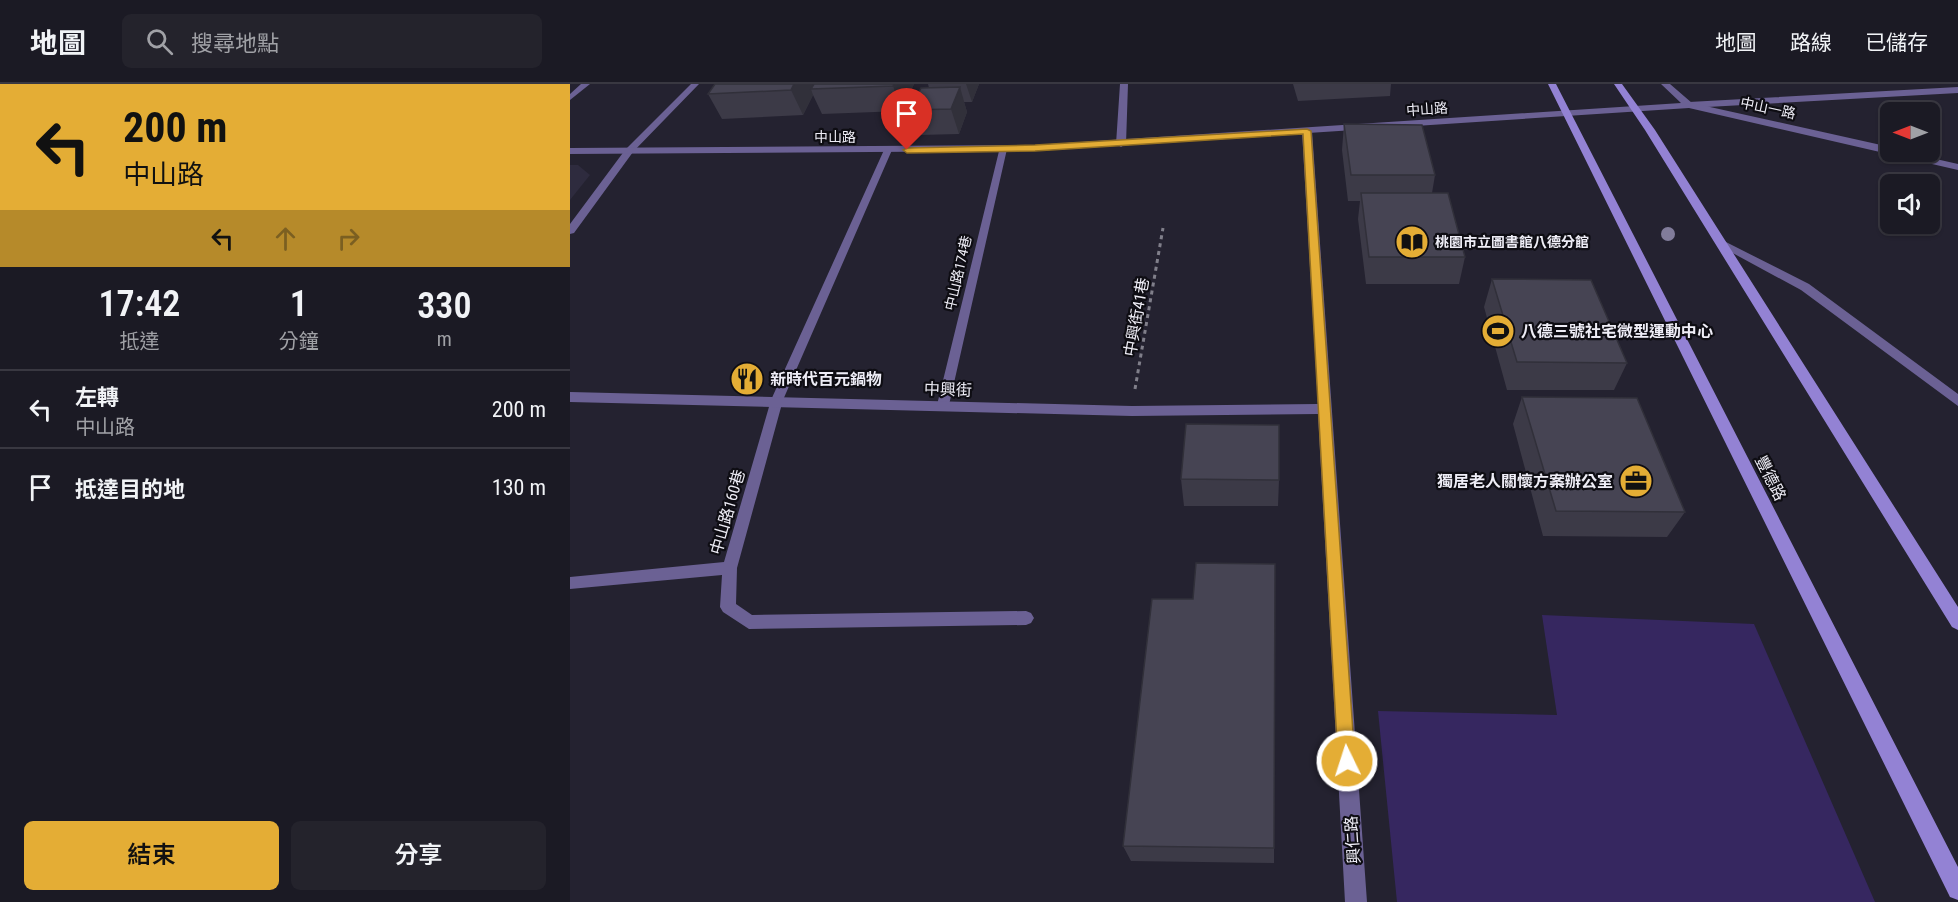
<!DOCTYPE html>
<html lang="zh-TW">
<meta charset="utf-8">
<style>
body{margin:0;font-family:"Roboto Condensed","Noto Sans TC",sans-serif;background:#24232c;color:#f1f3f6;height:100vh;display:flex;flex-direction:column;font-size:22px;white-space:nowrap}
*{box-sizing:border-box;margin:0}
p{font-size:20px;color:#a0a1a6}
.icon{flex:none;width:33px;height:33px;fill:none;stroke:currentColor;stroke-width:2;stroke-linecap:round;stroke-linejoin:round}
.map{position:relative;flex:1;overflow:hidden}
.details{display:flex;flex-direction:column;background:#1b1a24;width:570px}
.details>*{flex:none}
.top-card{background:#e4ad35;color:#111;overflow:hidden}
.needle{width:39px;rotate:270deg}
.controls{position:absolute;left:1310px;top:18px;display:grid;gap:12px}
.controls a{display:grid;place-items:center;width:60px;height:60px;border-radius:9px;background:#1b1a24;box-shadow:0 2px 4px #0004,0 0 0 2px #393841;font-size:30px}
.pin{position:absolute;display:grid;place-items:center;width:51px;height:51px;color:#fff;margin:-62px -26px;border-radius:50% 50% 50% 0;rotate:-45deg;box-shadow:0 0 6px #0007}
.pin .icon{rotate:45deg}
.me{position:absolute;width:66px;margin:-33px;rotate:356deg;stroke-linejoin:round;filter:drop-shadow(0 0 4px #0008)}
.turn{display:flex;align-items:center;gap:21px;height:126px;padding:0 24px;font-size:27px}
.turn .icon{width:78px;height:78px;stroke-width:2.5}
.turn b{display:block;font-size:42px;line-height:51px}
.lanes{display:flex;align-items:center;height:57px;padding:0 24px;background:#0003;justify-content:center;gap:30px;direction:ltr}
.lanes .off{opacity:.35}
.eta{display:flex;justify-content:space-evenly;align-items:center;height:102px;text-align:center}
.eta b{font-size:36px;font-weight:600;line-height:42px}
.action{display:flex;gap:12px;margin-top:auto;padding:12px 24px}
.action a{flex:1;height:69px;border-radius:9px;background:#e4ad35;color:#111;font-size:24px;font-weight:600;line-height:69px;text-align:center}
.action a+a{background:#24232c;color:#f1f3f6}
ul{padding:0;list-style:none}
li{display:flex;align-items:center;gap:18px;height:78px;padding:0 24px;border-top:2px solid #393841}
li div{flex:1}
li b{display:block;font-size:22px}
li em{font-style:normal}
header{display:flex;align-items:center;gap:36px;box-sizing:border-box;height:84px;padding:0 30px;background:#1b1a24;border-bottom:2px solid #393841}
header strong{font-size:28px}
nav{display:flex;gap:33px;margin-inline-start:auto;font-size:21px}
.search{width:420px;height:54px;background:#24232c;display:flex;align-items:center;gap:15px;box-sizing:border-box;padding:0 21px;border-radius:9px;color:#a0a1a6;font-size:22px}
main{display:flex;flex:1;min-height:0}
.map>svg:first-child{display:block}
.built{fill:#2e2b3e}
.green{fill:#362760}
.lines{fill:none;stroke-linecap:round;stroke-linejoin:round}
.path{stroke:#807f8a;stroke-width:3;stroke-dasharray:4 4;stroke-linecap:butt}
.service{fill:#6b6194;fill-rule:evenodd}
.minor{fill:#6b6194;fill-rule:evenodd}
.tertiary{fill:#6b6194;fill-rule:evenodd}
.secondary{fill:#9382d4;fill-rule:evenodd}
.tree{fill:#817c9a}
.wall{fill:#3c3a47}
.shaded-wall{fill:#31303a}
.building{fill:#464453;stroke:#31303a;stroke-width:1.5}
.route{fill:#e4ad35;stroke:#947022;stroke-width:1.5}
.labels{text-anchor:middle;stroke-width:4.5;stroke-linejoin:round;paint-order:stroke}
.far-street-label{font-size:14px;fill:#eeedf6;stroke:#0e0d13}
.far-poi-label{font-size:14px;font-weight:bold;fill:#eeedf6;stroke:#0e0d13;text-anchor:start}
.street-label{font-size:16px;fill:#eeedf6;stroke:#0e0d13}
.poi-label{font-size:16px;font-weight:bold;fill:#eeedf6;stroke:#0e0d13;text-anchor:start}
</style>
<header>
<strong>地圖</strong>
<div class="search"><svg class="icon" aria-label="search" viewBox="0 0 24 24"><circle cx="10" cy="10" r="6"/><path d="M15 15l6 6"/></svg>搜尋地點</div>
<nav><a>地圖</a><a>路線</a><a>已儲存</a></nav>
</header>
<main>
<section class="details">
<div class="top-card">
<div class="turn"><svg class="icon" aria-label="left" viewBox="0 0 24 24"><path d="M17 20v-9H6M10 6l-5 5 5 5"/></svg><div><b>200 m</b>中山路</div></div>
<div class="lanes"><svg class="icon" aria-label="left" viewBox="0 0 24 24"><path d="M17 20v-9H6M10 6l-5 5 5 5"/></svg><svg class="icon off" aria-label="ahead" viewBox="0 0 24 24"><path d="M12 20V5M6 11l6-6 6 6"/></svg><svg class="icon off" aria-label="right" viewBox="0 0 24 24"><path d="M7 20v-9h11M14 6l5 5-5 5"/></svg></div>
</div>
<div class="eta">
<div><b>17:42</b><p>抵達</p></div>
<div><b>1</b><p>分鐘</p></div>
<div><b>330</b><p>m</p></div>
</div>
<ul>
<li><svg class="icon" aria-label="left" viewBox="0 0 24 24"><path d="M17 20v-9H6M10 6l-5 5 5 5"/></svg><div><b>左轉</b><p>中山路</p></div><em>200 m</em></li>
<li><svg class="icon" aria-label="arrive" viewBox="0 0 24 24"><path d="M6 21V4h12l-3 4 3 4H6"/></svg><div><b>抵達目的地</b></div><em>130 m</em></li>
</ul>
<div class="action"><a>結束</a><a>分享</a></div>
</section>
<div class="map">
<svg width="1388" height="818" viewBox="0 0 1388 818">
<rect width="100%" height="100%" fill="#242230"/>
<path class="built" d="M0,81H8L20,91L0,116Z"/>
<path class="green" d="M972,531L1184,540L1305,818H827L808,627L987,631Z"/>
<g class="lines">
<path class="path" d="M565,305L593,144"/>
<path class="service" d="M11,0H20L0,16V10Z
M121,0H129L61,70H55V66Z
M318,63L322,66L213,316L167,484L166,520L182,531L456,527L461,529L464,534L461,539L456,541L179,545L153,528L150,523L152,491L0,505V493L154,478L201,316L314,66Z
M430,63L437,65L379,321L373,325L367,321Z"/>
<path class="minor" d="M550,0H558L556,60L551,63L546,60Z
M1388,3V9L1119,24L1115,21L1119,18Z
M737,44L742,47L797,818H775L748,330L562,332L0,318V308L562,322L748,320L732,47Z
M55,66L63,68L4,149L0,150V140Z
M1150,155L1239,200L1388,310V322L1231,206L1146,160V156Z"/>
<path class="tertiary" d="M1091,0H1100L1122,19L1320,63V68H1335L1388,80V86L1119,24L465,67L0,70V64L465,61L1111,19Z"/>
<path class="secondary" d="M978,0H986L1388,783V816L1380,813Z
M1044,0H1052L1085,46L1388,523V546L1382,543L1075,46Z"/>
</g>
<circle class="tree" cx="1098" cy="150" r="7"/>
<path class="wall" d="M344,0L332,27L252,30L243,11L233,31L152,35L138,10Z
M358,0H409L402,18H394L397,28L389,50L349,51L340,26L359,4Z
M723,0H821L820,12L728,17Z
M774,40L865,91L862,109L895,173L889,200H796L788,135L790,117H778L772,66Z
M922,195L1057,279L1044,306H937L914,223Z
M952,313L1115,428L1097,453L973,452L943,340Z
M611,395L709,396L708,422H614Z
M553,762L704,764V779L561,777Z"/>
<path class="shaded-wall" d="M224,0H250L241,5L243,11L233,31L221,6Z
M324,0H344L332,27L323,2Z
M396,0H409L402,18Z
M390,3L397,28L389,50L381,25Z"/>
<path class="building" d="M145,0H224L221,6L138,10Z
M244,0H324L323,2L241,5Z
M390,3L381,25L340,26L351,4Z
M774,40L852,41L865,91H781Z
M791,109H878L895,173H799Z
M922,195L1021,196L1057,279L947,278Z
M952,313L1067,314L1115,428L986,427Z
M616,340L709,341V396L611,395Z
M626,479L705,480L704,764L553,762L582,515H623Z"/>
<path class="route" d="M737,45L741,47L785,677L783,683L777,686L771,683L768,677L733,50L465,67L337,69L333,66L337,64L465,61Z"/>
<defs>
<g id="library-disc" transform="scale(1.725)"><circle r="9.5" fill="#e4ad35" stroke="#0e0d13"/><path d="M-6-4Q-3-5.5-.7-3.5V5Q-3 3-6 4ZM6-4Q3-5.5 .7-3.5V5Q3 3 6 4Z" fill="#111"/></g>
<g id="stadium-disc" transform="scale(1.725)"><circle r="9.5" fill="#e4ad35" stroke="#0e0d13"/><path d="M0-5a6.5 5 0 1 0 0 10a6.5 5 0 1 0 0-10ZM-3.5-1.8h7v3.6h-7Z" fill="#111"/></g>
<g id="restaurant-disc" transform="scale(1.725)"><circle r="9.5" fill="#e4ad35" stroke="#0e0d13"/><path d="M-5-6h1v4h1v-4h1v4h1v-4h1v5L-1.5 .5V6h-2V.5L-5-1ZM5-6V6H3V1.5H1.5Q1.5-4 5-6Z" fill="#111"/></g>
<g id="office-disc" transform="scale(1.725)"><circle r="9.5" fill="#e4ad35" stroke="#0e0d13"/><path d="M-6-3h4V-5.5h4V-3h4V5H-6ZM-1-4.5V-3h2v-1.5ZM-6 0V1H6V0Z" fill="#111"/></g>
</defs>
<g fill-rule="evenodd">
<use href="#library-disc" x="842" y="158"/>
<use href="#stadium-disc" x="928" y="247"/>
<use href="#restaurant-disc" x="177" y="295"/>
<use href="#office-disc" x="1066" y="397"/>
</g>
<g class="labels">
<g class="far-street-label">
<text transform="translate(1198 24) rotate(12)" y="5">中山一路</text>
<text transform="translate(857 25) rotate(-4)" y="5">中山路</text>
<text x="265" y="58">中山路</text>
<text transform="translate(388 189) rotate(-77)" y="5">中山路174巷</text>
</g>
<g class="far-poi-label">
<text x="865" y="163">桃園市立圖書館八德分館</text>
</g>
<g class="street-label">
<text transform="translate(566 233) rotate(-80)" y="6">中興街41巷</text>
<text transform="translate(378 305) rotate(2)" y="6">中興街</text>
<text transform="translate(1201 394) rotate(63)" y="6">豐德路</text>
<text transform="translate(157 428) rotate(-74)" y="6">中山路160巷</text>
<text transform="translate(782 756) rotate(-94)" y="6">興仁路</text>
</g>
<g class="poi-label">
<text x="951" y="253">八德三號社宅微型運動中心</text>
<text x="200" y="301">新時代百元鍋物</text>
<text x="1043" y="403" text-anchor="end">獨居老人關懷方案辦公室</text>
</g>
</g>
</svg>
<div class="controls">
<a><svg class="needle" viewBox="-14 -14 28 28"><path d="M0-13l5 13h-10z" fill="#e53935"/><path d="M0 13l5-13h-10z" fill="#a0a1a6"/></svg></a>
<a><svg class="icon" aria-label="sound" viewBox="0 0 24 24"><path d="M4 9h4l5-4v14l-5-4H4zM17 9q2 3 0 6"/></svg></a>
</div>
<div class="pin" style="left:337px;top:66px;background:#d93025"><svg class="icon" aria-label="arrive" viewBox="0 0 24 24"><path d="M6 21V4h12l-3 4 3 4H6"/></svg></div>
<svg class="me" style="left:777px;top:677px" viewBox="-20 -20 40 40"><circle r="17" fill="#e4ad35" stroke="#fff" stroke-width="3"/><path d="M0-11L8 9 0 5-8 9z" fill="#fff"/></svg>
</div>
</main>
